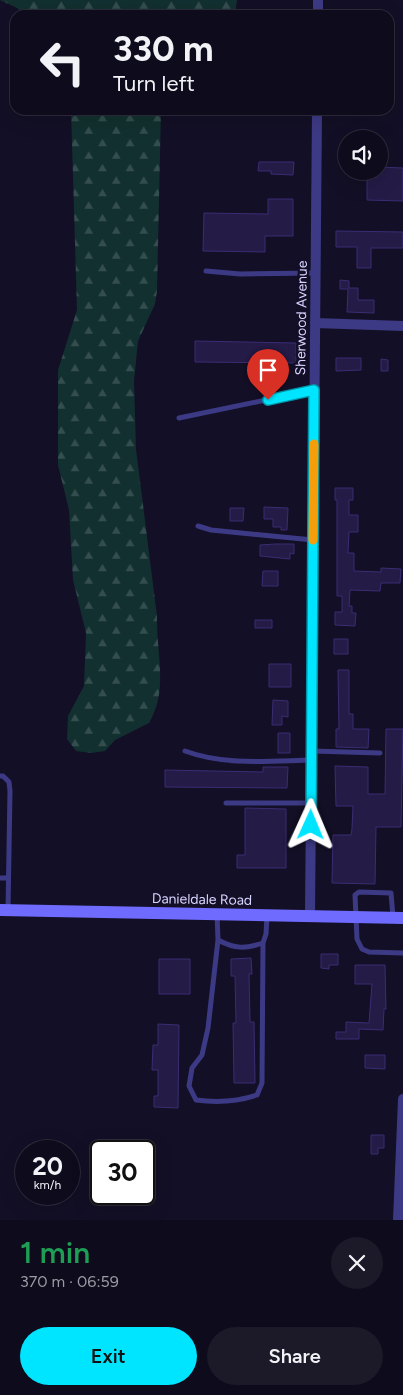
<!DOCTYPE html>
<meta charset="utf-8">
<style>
body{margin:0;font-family:Figtree,sans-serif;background:#1c1929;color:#f1f3f6;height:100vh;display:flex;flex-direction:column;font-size:19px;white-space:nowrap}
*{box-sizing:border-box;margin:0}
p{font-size:16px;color:#9b9ba3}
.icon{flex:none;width:28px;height:28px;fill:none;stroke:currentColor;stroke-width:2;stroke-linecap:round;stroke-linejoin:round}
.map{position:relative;height:1220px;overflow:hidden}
.panel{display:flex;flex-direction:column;background:#0e0b1c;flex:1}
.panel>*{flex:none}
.banner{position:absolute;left:10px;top:10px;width:384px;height:105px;border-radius:15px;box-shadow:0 5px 20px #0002,0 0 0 1px #2e2b3b;background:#0e0b1c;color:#f1f3f6;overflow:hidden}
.tools{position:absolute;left:338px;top:130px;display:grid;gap:10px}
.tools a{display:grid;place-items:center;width:50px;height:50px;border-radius:50%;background:#0e0b1c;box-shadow:0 5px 20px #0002,0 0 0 1px #2e2b3b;font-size:25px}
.speed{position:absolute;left:15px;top:1140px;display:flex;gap:10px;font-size:25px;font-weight:700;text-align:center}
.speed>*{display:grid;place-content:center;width:65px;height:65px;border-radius:50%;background:#0e0b1c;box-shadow:0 5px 20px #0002,0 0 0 1px #2e2b3b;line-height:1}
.speed small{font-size:12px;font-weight:400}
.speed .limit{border:2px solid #111;border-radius:8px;background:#fff;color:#111}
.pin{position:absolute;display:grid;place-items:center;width:42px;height:42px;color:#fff;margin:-51px -21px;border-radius:50% 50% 50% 0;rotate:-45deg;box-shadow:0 0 5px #0007}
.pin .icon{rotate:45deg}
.me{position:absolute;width:55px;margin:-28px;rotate:1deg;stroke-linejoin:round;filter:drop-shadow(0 0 4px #0008)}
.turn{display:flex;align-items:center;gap:18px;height:105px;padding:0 20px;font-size:22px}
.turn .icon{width:65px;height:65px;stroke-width:2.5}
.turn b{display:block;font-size:35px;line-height:42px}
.round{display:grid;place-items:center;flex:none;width:52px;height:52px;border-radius:26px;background:#1c1929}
.headline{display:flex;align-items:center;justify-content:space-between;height:85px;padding:0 20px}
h1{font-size:30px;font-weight:600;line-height:38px;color:#1e9e55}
.action{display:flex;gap:10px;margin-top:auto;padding:10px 20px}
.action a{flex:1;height:58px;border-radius:30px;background:#00e5ff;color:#111;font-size:20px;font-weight:600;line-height:58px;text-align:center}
.action a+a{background:#1c1929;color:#f1f3f6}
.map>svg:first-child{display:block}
.forest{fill:url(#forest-firs)}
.building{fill:#241b47;stroke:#3b2d73}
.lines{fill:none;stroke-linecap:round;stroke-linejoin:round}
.lane{stroke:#3d3a85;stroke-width:5}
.street{stroke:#3d3a85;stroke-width:10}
.secondary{stroke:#6f6bff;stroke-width:12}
.route-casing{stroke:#0095a6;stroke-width:12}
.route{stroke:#00e5ff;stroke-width:9}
.slow{stroke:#f59e0b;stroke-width:9}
.labels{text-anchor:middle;stroke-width:5;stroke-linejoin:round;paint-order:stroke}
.street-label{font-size:14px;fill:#d9d4ff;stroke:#130f26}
</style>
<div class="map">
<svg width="403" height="1220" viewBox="0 0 403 1220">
<defs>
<pattern id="forest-firs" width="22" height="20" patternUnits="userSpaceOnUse" patternTransform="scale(1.25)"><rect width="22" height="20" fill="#12302f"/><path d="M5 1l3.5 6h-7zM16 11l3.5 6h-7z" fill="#344d4e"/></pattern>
</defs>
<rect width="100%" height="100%" fill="#130f26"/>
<path class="forest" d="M0,0H237L235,15H25L17,8Z
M71,110H161L157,291L155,304L138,341L134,381L136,449L157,616C156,653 169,689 149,723L115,740L105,751L91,753L76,751L67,739L68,716L84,686L86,633L73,580L69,510L58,465V370L77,310Z"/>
<path class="building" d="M259,162H294L293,175L271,174V171H258Z
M379,167L403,168V201L367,200V171H379Z
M268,199H293V236H265V252L203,251L204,213L268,214Z
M336,231L403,232V248H371V268H357V247H336Z
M340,280L349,281V288H358V300H374V313L347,312L348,289H340Z
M195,341L296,343V363L195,362Z
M336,358H361V370L336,371Z
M381,359L388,360V371H381Z
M335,488H353V500H349V515H358V532H349L348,553H354V571L381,572V568L401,569L400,583H381L380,591L350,590L349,606H352V613H356L355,626L335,625V612H342V596H337V500H335Z
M264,507L288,508L287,530H281V527H273V519H264Z
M230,508H244L243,521H230Z
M275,544H294V554L290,553V559L260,556V545Z
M263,571H278V586H262Z
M255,620H272V628H255Z
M334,639H348V654H334Z
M269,664H291V687H269Z
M338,670H349V714H353V729H369L368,748L336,747V729H339Z
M273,700L288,701V717L282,716V725H272Z
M386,729H403L401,827H376L375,884L332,883L333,835H351L352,829L353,806H336L335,766L368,767V794H385Z
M278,733H290V753H278Z
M263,767H288L287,788L165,787V770L263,772Z
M245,808L286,809V868H237V855H245Z
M321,954H338V965H329V969L321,968Z
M251,958L252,974H249L250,1022H254L255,1083H234L233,1023H236L235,976H231V959Z
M159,959H190V994H159Z
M355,965H385L386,1009H384L383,1030L359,1029V1039H336V1032H346V1022L369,1023L372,984H355Z
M158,1024L179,1025L178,1108L154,1107V1096H158V1070H152L153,1045H158Z
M365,1055H385V1069L365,1068Z
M371,1135H384V1148H378V1154H371Z"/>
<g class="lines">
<path class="lane" d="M206,271L240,274L315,273
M179,418L314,390
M198,526L211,530L313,540
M185,751C225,766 270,761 311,760
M312,751L380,753
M0,776H3L9,782L10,791L8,910
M226,803H311
M0,878H8
M217,914L218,940L208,1028L202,1055L192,1068L189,1086L196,1100C218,1103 236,1102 257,1095L262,1083L263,943
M393,917L391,893L359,892L355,895L357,939L362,949L369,952L403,953
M218,940C235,949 245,949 263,943L266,934L267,916"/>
<path class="street" d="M318,15V0
M315,323L403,326
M310,916L317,110
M398,1220L403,1099"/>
<path class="secondary" d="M0,910L403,918"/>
</g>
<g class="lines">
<g class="route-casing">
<path id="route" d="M268,400L314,390L311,825"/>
</g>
<use href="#route" class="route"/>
<path class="slow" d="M313,540L314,444"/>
</g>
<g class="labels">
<g class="street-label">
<text transform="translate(301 318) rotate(-89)" y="5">Sherwood Avenue</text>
<text transform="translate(202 899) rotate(1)" y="5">Danieldale Road</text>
</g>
</g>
</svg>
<div class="tools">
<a><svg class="icon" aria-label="sound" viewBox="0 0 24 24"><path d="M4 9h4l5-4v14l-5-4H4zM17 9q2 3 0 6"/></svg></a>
</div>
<div class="speed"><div>20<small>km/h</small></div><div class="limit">30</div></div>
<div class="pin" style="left:268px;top:400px;background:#d93025"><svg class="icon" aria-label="arrive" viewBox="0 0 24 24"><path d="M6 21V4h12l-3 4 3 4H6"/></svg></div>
<svg class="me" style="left:311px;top:825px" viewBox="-20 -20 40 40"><path d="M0-17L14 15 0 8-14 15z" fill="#00e5ff" stroke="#fff" stroke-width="4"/></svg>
<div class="banner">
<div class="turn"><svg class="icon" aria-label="left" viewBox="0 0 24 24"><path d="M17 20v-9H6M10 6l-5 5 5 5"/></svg><div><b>330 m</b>Turn left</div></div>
</div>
</div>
<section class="panel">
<div class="headline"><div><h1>1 min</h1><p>370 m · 06:59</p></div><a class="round"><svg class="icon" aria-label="close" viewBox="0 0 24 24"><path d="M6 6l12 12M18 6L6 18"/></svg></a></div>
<div class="action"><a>Exit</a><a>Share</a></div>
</section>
